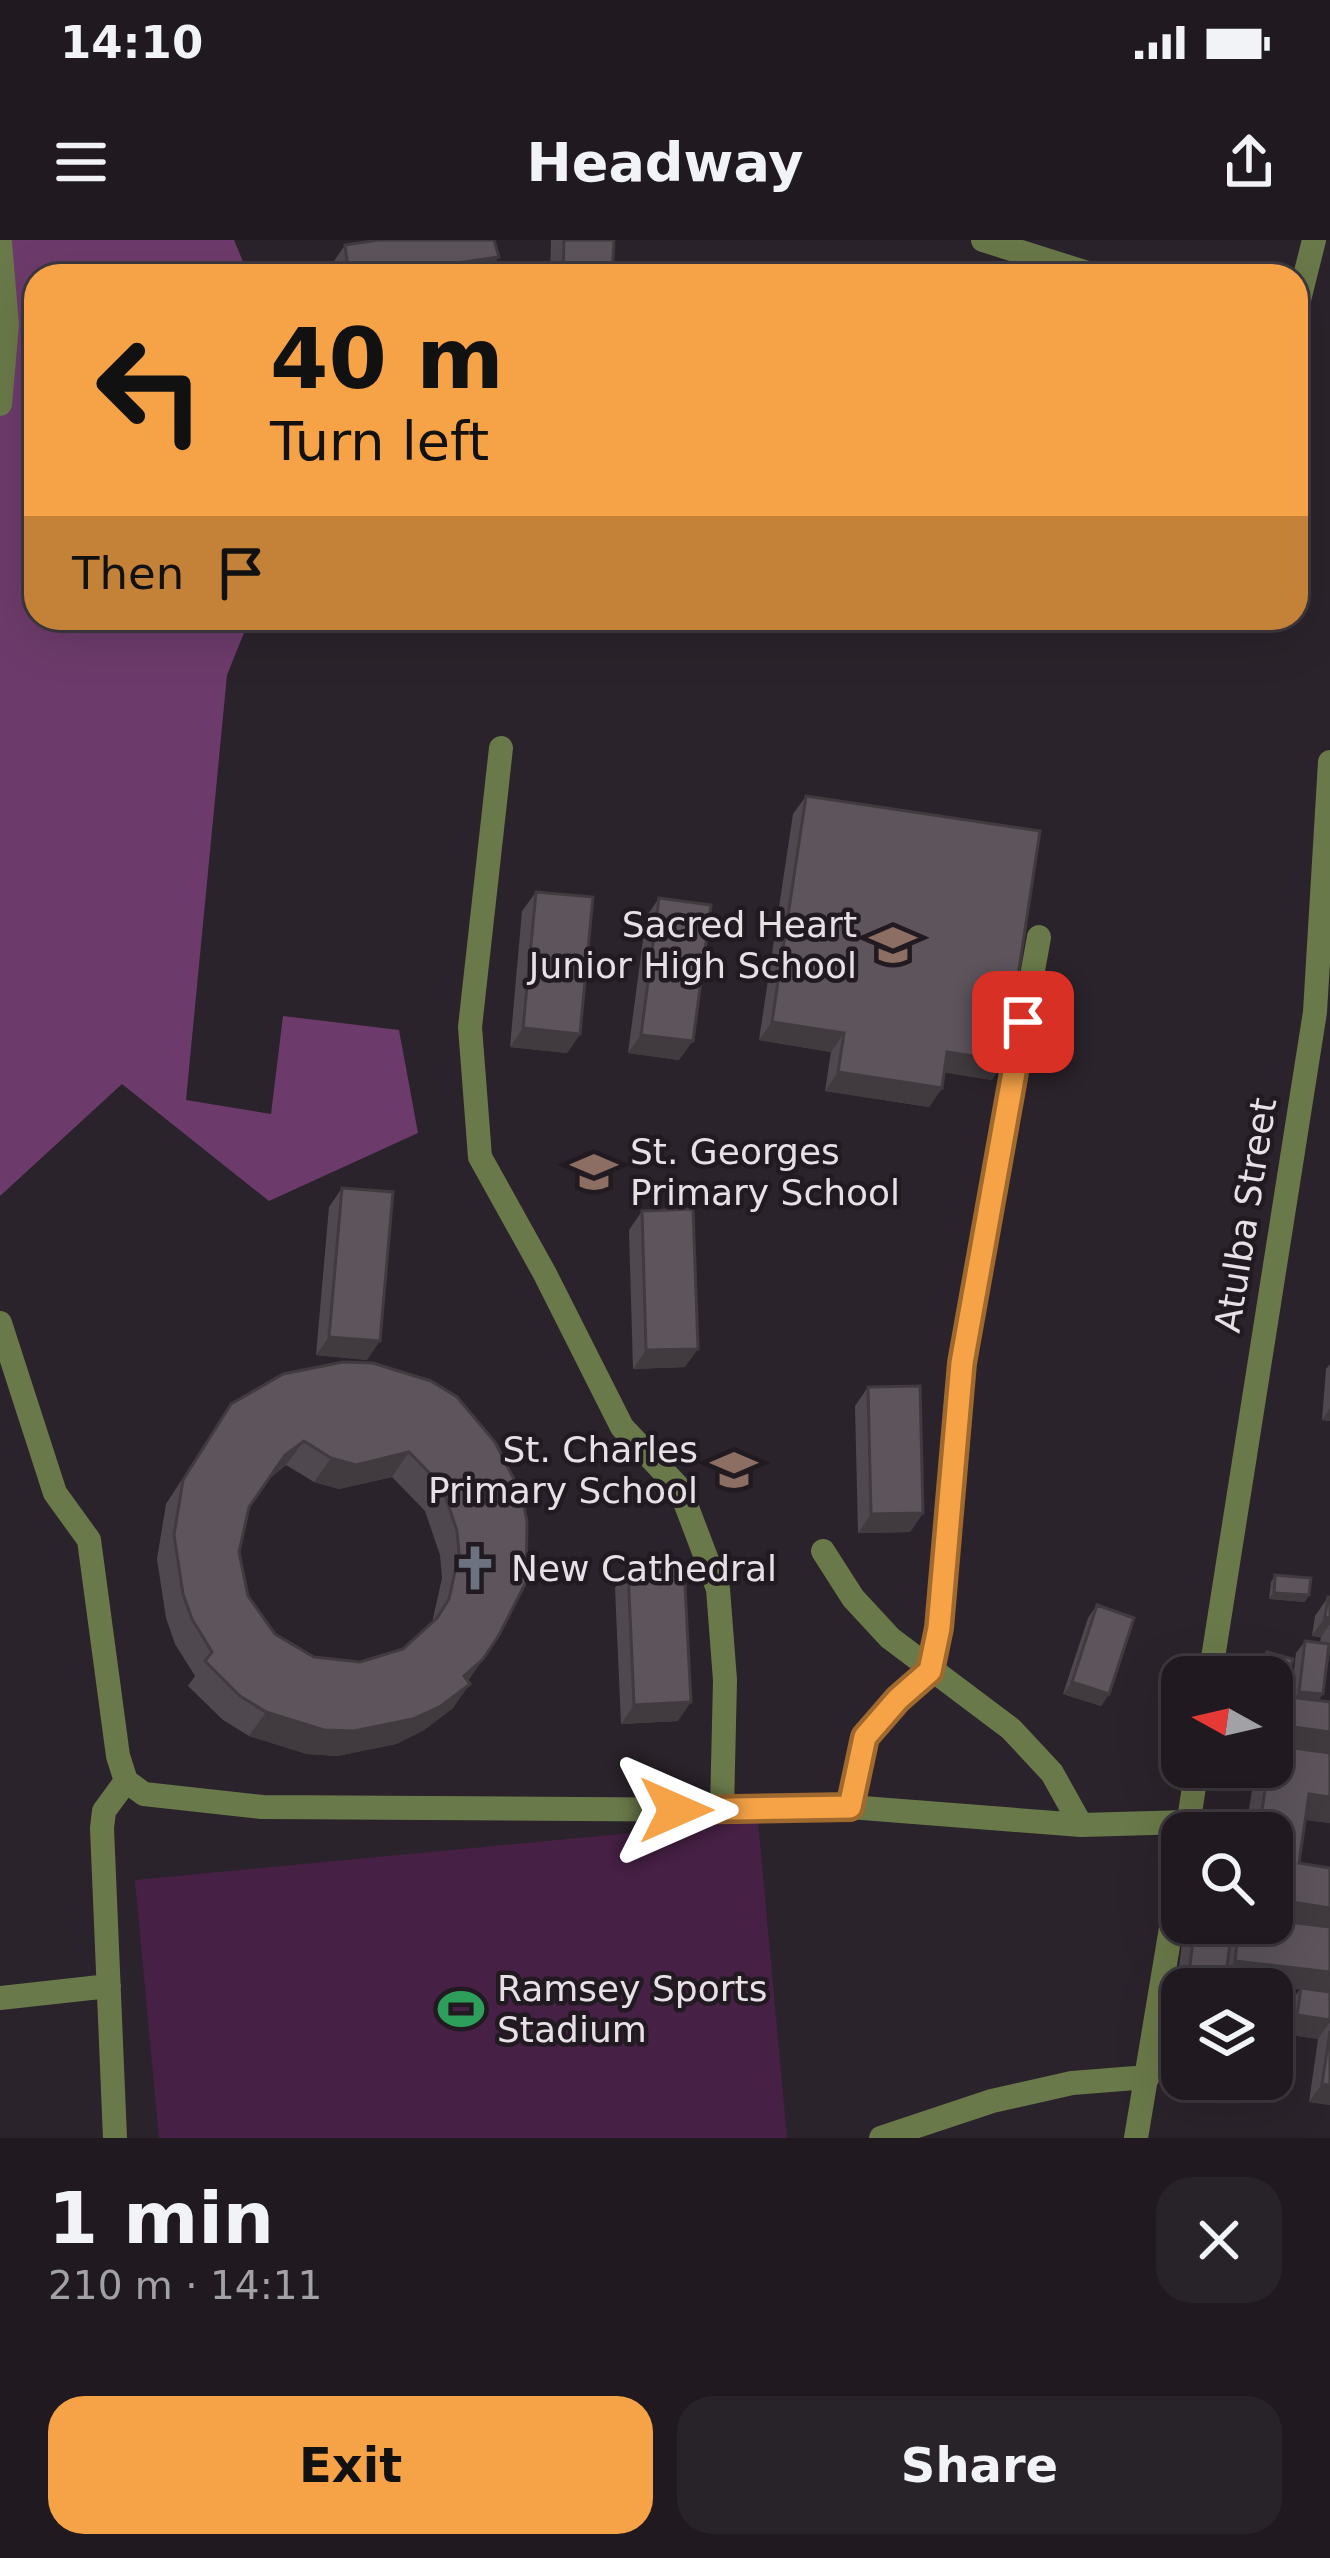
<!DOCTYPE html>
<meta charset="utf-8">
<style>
body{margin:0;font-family:"DejaVu Sans",sans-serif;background:#282329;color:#f1f3f6;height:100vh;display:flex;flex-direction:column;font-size:45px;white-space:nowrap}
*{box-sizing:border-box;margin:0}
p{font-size:39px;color:#a2a1a5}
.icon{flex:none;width:66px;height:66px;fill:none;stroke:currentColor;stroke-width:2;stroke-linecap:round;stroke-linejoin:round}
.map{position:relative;height:1898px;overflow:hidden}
.details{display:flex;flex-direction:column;background:#201a20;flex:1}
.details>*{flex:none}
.banner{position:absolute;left:24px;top:24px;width:1284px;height:366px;border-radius:36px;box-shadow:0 12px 48px #0002,0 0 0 3px #3d383e;background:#f6a247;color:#111;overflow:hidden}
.needle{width:78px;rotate:278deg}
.fabs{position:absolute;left:1161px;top:1416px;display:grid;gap:24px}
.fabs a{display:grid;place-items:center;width:132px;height:132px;border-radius:24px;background:#201a20;box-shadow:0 12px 48px #0002,0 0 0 3px #3d383e;font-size:60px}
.pin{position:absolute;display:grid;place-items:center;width:102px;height:102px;color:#fff;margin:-51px;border-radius:24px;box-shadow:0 6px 18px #0006}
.me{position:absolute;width:132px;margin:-66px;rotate:90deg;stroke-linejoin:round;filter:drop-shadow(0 0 9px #0008)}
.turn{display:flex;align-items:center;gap:42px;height:252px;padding:0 48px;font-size:54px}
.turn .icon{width:156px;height:156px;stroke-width:2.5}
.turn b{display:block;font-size:84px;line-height:102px}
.then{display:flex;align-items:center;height:114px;padding:0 48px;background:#0003;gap:24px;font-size:45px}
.round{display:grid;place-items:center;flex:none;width:126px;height:126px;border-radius:36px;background:#282329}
.overview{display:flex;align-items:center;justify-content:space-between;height:204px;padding:0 48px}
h1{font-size:72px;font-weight:600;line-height:90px}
.action{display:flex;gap:24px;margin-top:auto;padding:24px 48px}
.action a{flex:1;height:138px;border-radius:36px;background:#f6a247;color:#111;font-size:48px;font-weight:600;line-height:138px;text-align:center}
.action a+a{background:#282329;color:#f1f3f6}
.status{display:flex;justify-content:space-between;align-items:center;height:84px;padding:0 60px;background:#201a20;direction:ltr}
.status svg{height:33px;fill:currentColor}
header{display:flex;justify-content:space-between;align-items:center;height:156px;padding:0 48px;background:#201a20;font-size:54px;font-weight:600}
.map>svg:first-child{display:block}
.green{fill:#472046}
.forest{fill:#6d3b6b}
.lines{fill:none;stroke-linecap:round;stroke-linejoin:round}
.minor{stroke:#6a7949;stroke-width:24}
.tertiary{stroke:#6a7949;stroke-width:24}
.wall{fill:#50484f;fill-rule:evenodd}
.shaded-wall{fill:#413b40}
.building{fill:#5d545c;stroke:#413b40;stroke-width:3;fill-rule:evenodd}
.route-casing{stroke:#a0692e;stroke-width:30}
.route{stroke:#f6a247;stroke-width:21}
.labels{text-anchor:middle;stroke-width:9;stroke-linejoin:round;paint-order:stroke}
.poi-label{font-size:36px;fill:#e7e1e6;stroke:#211a21;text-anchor:start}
.street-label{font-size:36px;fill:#e7e1e6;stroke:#211a21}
</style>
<div class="status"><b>14:10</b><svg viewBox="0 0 49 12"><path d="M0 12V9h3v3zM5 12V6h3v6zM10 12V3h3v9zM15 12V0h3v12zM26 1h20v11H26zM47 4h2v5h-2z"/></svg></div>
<header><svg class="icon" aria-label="menu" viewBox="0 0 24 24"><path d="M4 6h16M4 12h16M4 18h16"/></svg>Headway<svg class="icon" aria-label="share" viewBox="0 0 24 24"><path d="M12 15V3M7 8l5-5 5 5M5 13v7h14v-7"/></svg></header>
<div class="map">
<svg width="1330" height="1898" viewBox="0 0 1330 1898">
<rect width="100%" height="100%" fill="#2b232b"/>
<path class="green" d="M758,1581L787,1898H159L135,1640Z"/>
<path class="forest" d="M0,0H234L249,36H36V378H250L227,435L186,860L271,874L283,776L399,790L418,893L269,961L122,844L0,956Z"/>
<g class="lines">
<path class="minor" d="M983,0L1097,36
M0,3L7,85L0,164
M1296,72L1314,0
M501,508L470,787L480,917L545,1034L622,1187L680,1249L718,1349L725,1440L722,1570
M0,1083L55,1253L89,1300L118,1516L126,1541L144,1554L262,1567L722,1570L850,1567L1081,1585L1188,1582
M823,1311L853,1358L890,1398L1011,1489L1052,1533L1081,1585
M850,1567L865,1497L898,1459L930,1431L939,1388L962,1123L1039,697
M0,1758L109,1746
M115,1898L102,1588L104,1571L126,1541
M881,1898L992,1861L1072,1843L1148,1837"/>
<path class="tertiary" d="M1210,1437L1315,772L1330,522
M1187,1593L1197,1527
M1136,1898L1182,1622"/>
</g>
<path class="wall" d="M551,0H614L612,36H550Z
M345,5L499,17L494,23L496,36H334L332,24Z
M806,556L992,840L944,832L942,848L929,867L825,851L831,812L759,800L793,574Z
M536,652L580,794L567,813L510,807L522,671Z
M659,658L679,820L628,813L646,677Z
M342,948L367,1120L316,1115L329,967Z
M642,971L685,1127L633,1129L629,990Z
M1330,1124V1181L1322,1180L1326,1129Z
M868,1147L923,1273L910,1292L858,1293L855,1166Z
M457,1157L468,1441L453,1468L424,1490L396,1504L337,1516L307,1514L249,1496L223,1480L188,1446L195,1436L175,1404L166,1378L157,1319L166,1264L231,1164ZM286,1225L314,1242L339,1249L392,1237L425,1271L440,1315L442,1338L432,1383L403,1409L360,1422L314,1417L275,1394L248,1356L239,1312L249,1267L268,1239Z
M628,1329L678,1481L621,1484L615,1348Z
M1275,1335L1305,1362L1269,1359L1271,1342Z
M1328,1357H1330V1411L1323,1454L1273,1505L1277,1475L1291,1457L1296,1413L1305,1401L1320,1402L1321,1397L1312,1396L1315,1376Z
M1097,1365L1109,1454L1101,1466L1063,1454L1088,1378Z
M1256,1527H1272L1330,1583L1306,1580L1299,1623L1330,1628V1865L1309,1862L1318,1799L1284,1794L1288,1766L1300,1749L1225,1740L1224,1749H1182V1839H1208L1200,1849L1164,1844L1182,1703L1195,1685L1231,1689L1235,1683H1272V1593H1245Z"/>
<path class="shaded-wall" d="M499,17L485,35L449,30L445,36H364Z
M402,378H450L396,387Z
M772,782L844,793L831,812L759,800Z
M523,788L580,794L567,813L510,807Z
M641,795L693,801L679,820L628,813Z
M947,812L1005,821L992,840L934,831Z
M838,832L942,848L929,867L825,851Z
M329,1097L380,1101L367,1120L316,1115Z
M698,1109L685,1127L633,1129L646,1110Z
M1330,1168V1181L1322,1180Z
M304,1201L286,1225L268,1240L285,1215Z
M409,1212L392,1237L339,1249L314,1242L331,1218Z
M923,1273L910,1292L858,1293L871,1274Z
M1274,1353L1309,1355L1305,1362L1269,1359Z
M1325,1377L1330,1378V1384L1321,1397L1312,1396Z
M483,1419L466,1444L464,1436Z
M1261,1432L1287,1438L1283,1445L1272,1442V1437H1257Z
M1072,1442L1109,1454L1101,1466L1063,1454Z
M470,1444L453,1468L424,1490L396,1504L337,1516L307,1514L249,1496L266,1472Z
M1299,1452L1323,1454L1314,1467L1290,1464Z
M691,1462L678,1481L621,1484L634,1465Z
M1286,1486L1330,1492V1512L1273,1505Z
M1309,1554L1330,1557V1583L1292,1578Z
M1272,1659L1330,1668V1694L1272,1683Z
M1235,1721L1330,1732V1752L1222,1739Z
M1297,1775L1330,1780V1782L1318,1799L1284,1794Z
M1177,1826H1182V1839H1208L1200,1849L1164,1844Z
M1322,1844L1330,1845V1865L1309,1862Z"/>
<path class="building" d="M378,0H494L499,17L364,36H349L345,5Z
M564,0H614L612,36H563Z
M494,23L496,36H450L449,30Z
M806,556L1040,591L1005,821L947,812L942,848L838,832L844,793L772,782Z
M536,652L593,657L580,794L523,788Z
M659,658L711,665L693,801L641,795Z
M342,948L393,952L380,1101L329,1097Z
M693,969L698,1109L646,1110L642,971Z
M343,1122L373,1123L431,1141L457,1157L495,1202L522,1255L527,1282L526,1342L499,1395L483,1419L464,1436L470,1444L441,1466L413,1479L354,1491L324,1490L266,1472L240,1456L205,1421L212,1412L192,1379L183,1354L174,1295L183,1240L231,1164L283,1134ZM304,1201L331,1218L356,1225L409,1212L442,1246L457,1291L459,1313L449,1359L437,1378L403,1409L360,1422L314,1417L275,1394L248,1356L239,1312L249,1267L285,1215Z
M920,1146L923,1273L871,1274L868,1147Z
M684,1326L691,1462L634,1465L628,1329Z
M1275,1335L1311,1338L1309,1355L1274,1353Z
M1328,1357H1330V1378L1325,1377Z
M1097,1365L1134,1378L1109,1454L1072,1442Z
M1305,1401L1329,1404L1323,1454L1299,1452Z
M1267,1412L1293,1419L1287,1438L1261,1432Z
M1290,1457L1330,1462V1492L1286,1486Z
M1272,1505L1330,1513V1557L1309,1554L1299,1623L1330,1628V1668L1272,1659V1593H1259L1268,1527H1272Z
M1272,1680L1330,1687V1732L1235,1721L1239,1683H1272Z
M1195,1685L1232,1689L1224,1749H1187Z
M1301,1748L1330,1752V1780L1297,1775Z
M1182,1785V1826H1177Z
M1330,1791V1845L1322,1844Z"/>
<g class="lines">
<g class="route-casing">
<path id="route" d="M676,1570L850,1567L865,1497L898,1459L930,1431L939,1388L962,1123L1023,782"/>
</g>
<use href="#route" class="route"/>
</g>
<defs>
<g id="school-bare" transform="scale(3.6)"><path d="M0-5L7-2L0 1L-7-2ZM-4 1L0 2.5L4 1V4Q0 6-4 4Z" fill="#8d6e63" stroke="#211a21" stroke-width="2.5" paint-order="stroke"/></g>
<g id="church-bare" transform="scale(3.6)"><path d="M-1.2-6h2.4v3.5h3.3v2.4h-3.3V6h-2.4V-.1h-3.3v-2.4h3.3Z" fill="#6b7280" stroke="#211a21" stroke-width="2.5" paint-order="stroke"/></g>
<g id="stadium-bare" transform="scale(3.6)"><path d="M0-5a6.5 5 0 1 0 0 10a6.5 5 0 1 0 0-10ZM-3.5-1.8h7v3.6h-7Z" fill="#2e9e5b" stroke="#211a21" stroke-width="2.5" paint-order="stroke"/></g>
</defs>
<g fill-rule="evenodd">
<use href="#school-bare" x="893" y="705"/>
<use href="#school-bare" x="594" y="932"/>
<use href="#school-bare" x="734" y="1230"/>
<use href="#church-bare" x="475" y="1328"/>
<use href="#stadium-bare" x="461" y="1769"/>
</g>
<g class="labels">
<g class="poi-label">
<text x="857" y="697" text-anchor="end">Sacred Heart<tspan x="857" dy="41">Junior High School</tspan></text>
<text x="630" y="924">St. Georges<tspan x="630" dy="41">Primary School</tspan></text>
<text x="698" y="1222" text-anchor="end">St. Charles<tspan x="698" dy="41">Primary School</tspan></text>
<text x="511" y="1341">New Cathedral</text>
<text x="497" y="1761">Ramsey Sports<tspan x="497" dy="41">Stadium</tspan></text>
</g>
<g class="street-label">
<text transform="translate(1245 975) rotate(-81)" y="13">Atulba Street</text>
</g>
</g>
</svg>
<div class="fabs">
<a><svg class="needle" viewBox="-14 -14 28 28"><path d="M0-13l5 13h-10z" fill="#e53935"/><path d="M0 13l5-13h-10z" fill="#a2a1a5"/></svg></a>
<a><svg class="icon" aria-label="search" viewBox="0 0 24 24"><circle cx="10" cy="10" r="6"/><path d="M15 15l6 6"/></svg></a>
<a><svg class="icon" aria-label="layers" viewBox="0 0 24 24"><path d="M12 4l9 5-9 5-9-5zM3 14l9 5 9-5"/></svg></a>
</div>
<div class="pin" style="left:1023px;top:782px;background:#d93025"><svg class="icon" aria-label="arrive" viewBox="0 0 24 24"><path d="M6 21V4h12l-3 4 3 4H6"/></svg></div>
<svg class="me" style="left:676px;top:1570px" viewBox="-20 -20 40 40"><path d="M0-17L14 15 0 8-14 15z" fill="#f6a247" stroke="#fff" stroke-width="4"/></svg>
<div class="banner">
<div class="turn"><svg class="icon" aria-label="left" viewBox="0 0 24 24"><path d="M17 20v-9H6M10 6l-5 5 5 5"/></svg><div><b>40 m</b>Turn left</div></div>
<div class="then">Then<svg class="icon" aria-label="arrive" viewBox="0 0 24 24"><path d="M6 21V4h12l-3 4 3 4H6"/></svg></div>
</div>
</div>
<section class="details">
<div class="overview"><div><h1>1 min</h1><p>210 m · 14:11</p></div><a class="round"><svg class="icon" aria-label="close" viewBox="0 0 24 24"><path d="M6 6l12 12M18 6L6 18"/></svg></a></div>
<div class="action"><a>Exit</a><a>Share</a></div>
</section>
